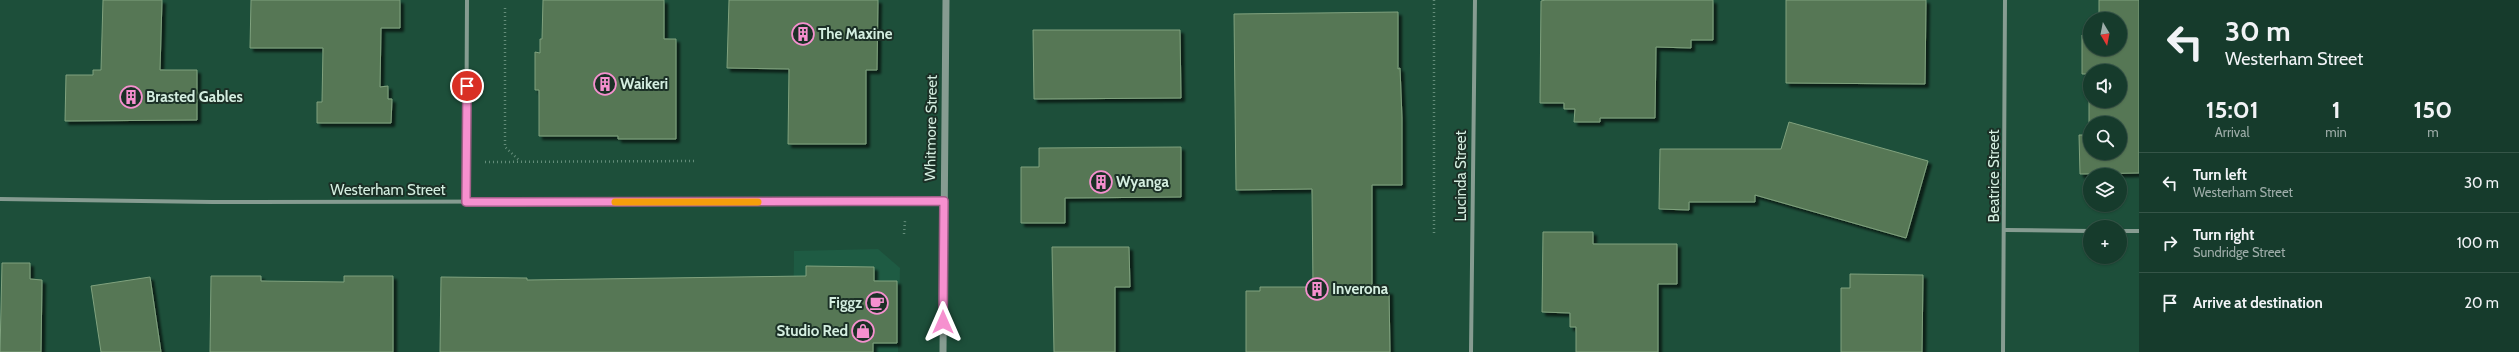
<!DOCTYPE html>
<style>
body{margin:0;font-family:Cabin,sans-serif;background:#1f4234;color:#f1f3f6;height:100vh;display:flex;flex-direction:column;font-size:15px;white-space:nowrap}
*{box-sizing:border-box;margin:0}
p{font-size:13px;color:#9eada9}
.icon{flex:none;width:22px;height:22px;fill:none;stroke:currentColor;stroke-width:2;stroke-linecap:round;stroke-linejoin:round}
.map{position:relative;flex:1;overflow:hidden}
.details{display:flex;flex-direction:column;background:#163b2c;width:380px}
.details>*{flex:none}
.hud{background:#163b2c;color:#f1f3f6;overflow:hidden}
.needle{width:26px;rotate:170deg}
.buttons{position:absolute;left:2083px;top:12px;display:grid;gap:8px}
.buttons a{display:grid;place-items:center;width:44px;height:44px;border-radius:50%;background:#163b2c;box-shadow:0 1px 3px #0004,0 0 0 1px #355548;font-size:20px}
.pin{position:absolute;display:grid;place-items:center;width:34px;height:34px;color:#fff;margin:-17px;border:2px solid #fff;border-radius:50%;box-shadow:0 1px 4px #0007}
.me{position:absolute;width:44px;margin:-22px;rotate:0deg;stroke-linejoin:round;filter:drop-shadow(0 0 3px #0008)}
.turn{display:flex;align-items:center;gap:14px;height:84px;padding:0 20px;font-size:18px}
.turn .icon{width:52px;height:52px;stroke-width:2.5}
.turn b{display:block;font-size:28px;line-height:34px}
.eta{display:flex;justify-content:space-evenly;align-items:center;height:68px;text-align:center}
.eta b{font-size:24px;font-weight:700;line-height:28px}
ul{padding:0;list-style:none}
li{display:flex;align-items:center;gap:12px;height:60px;padding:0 20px;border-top:1px solid #355548}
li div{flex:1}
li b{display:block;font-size:15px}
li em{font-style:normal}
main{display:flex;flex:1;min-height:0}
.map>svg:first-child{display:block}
.built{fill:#1e5b43}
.building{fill:#567755;stroke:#80a27e;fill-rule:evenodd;filter:url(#shadow)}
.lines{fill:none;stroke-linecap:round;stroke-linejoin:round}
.path{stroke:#638c79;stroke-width:2.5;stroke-dasharray:1 3;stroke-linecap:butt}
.minor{stroke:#869c91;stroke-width:4}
.tertiary{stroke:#869c91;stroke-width:7}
.route-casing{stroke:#a05e87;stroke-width:10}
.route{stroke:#f690cf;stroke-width:7}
.slow{stroke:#f59e0b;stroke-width:7}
.labels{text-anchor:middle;stroke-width:4;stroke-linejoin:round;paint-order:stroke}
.poi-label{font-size:15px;font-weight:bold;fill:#d4eee0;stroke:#1b3026;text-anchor:start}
.street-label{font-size:15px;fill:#d4eee0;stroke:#1b3026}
</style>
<main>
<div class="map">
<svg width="2139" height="352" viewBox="0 0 2139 352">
<defs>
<filter id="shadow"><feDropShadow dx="3.5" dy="3.5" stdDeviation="1" flood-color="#0009"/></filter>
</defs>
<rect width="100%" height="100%" fill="#1d4f3a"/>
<path class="built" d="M878,249L900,268L898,352H793L794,251Z"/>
<path class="building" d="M103,0H162L160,70H197V120L65,121L66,75H93V70H101Z
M251,0H400V28H381L380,87L388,86V99H392L391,123H317V102H322L323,48H250Z
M543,0H664V39H676V139H618V136H539V90H535V52L540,53V39H542Z
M729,0H878L877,70H866V144H788L789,69L727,68Z
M1545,0H1713V40H1691V48L1656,47L1655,118H1600V122H1574L1575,109H1564V103H1540L1541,1Z
M1786,0H1926L1925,84L1786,83Z
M2099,0H2139V173L2080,174L2079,135H2089V74H2082V35H2088V23H2090V49H2120V19H2099ZM2090,71H2120V101H2090ZM2090,123H2120V153H2090Z
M1398,12V69L1400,68L1402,118V185H1372V286H1375V291H1389L1390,352H1246V291H1260V287H1313L1312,189L1236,190L1234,14Z
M1033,30H1180L1181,98L1034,99Z
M1789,122L1928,161L1906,238L1755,195V202H1689V210L1659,209L1660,149H1781Z
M1181,147V197L1065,198V223H1021V167H1039V148Z
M1543,232H1593V244H1677V284H1658V352H1576V327H1570V313L1542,312Z
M1052,247H1129L1130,287H1115V352H1054Z
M2,263H30V279L42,280L41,352H0Z
M806,266L874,267V281H897V343H873V352H440L441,277L527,278V280L806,276Z
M1850,274L1923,275L1922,352H1841V288H1850Z
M211,276H261V281L344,282V276H393V352H210Z
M150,277L161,352H101L91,286Z"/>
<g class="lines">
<path class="path" d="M1434,0V236
M505,8V147L520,161
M485,162L696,161
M904,234L905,221"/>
<path class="minor" d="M0,199L212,202L943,201
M466,202L467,0
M2006,230L2090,231
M2120,231H2139
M1471,352L1475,0
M2003,352L2005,0"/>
<path class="tertiary" d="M943,352L946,0"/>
</g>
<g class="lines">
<g class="route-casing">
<path id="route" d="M467,86L466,202L944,201L943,322"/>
</g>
<use href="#route" class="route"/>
<path class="slow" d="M615,202H758"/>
</g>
<defs>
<g id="building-ring" transform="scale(1.15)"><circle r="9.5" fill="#1b3026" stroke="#f690cf" stroke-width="1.5"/><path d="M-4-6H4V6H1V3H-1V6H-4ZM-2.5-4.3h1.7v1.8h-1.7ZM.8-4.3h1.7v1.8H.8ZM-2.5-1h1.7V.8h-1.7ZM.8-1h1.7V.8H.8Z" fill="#f690cf"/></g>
<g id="cafe-ring" transform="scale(1.15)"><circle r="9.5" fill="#1b3026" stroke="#f690cf" stroke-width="1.5"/><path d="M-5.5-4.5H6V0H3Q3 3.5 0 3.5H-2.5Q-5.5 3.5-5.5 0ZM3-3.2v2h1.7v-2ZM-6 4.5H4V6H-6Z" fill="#f690cf"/></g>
<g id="shop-ring" transform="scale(1.15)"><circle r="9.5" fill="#1b3026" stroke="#f690cf" stroke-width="1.5"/><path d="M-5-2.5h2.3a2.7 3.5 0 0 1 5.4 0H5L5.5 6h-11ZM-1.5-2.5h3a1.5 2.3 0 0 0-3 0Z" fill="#f690cf"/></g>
</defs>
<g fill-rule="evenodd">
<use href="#building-ring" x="803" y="34"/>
<use href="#building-ring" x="605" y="84"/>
<use href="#building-ring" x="131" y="97"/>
<use href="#building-ring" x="1101" y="182"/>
<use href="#building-ring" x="1317" y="289"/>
<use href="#cafe-ring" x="877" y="303"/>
<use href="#shop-ring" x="863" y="331"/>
</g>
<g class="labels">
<g class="poi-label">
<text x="818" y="39">The Maxine</text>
<text x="620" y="89">Waikeri</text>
<text x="146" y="102">Brasted Gables</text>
<text x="1116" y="187">Wyanga</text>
<text x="1332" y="294">Inverona</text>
<text x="862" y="308" text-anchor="end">Figgz</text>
<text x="848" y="336" text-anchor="end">Studio Red</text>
</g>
<g class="street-label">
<text transform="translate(931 128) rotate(-89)" y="5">Whitmore Street</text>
<text transform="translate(1461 176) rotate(-90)" y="5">Lucinda Street</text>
<text transform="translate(1994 176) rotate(-90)" y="5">Beatrice Street</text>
<text x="388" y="195">Westerham Street</text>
</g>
</g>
</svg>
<div class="buttons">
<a><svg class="needle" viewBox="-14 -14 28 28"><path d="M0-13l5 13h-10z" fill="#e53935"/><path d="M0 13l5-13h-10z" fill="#9eada9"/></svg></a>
<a><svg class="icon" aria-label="sound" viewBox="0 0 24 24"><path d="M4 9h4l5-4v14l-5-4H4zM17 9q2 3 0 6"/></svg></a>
<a><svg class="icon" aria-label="search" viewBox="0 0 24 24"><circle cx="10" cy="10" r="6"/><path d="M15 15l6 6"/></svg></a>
<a><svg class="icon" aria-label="layers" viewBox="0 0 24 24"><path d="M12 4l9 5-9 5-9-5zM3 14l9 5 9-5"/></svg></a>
<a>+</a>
</div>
<div class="pin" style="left:467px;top:86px;background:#d93025"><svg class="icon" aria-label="arrive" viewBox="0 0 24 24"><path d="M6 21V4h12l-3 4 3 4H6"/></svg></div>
<svg class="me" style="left:943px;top:322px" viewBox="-20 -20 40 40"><path d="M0-17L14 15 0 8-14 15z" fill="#f690cf" stroke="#fff" stroke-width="4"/></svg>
</div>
<section class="details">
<div class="hud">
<div class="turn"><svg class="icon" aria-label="left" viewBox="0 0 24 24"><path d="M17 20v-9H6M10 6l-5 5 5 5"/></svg><div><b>30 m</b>Westerham Street</div></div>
</div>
<div class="eta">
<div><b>15:01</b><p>Arrival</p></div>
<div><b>1</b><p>min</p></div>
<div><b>150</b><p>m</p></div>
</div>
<ul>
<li><svg class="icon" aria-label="left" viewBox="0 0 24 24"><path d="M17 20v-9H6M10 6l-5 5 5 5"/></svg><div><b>Turn left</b><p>Westerham Street</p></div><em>30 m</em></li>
<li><svg class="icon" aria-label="right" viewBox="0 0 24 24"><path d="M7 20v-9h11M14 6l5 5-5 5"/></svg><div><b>Turn right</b><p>Sundridge Street</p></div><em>100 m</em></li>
<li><svg class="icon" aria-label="arrive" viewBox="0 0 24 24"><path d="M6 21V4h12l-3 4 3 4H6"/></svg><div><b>Arrive at destination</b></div><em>20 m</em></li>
</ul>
</section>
</main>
